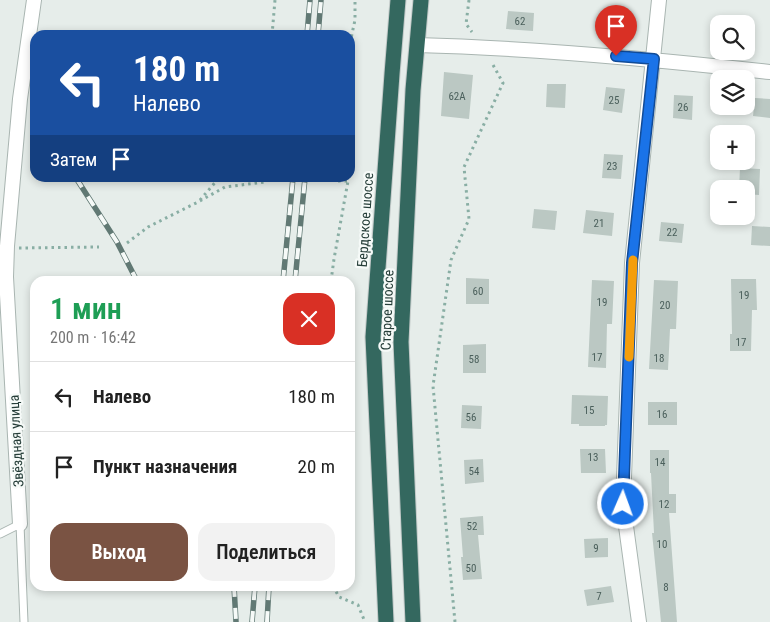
<!DOCTYPE html>
<html lang="ru">
<meta charset="utf-8">
<style>
body{margin:0;font-family:"Roboto Condensed",sans-serif;background:#f2f2f2;color:#222;height:100vh;display:flex;flex-direction:column;font-size:19px;white-space:nowrap}
*{box-sizing:border-box;margin:0}
p{font-size:16px;color:#767676}
.icon{flex:none;width:28px;height:28px;fill:none;stroke:currentColor;stroke-width:2;stroke-linecap:round;stroke-linejoin:round}
.map{position:relative;flex:1;overflow:hidden}
.side{position:absolute;left:30px;top:276px;width:325px;height:315px;display:flex;flex-direction:column;background:#fff;border-radius:15px;box-shadow:0 2px 8px #0003}
.side>*{flex:none}
.banner{position:absolute;left:30px;top:30px;width:325px;height:152px;border-radius:15px;box-shadow:0 2px 8px #0003;background:#1a4fa0;color:#fff;overflow:hidden}
.buttons{position:absolute;left:710px;top:15px;display:grid;gap:10px}
.buttons a{display:grid;place-items:center;width:45px;height:45px;border-radius:10px;background:#fff;box-shadow:0 2px 8px #0003;font-size:25px}
.pin{position:absolute;display:grid;place-items:center;width:42px;height:42px;color:#fff;margin:-51px -21px;border-radius:50% 50% 50% 0;rotate:-45deg;box-shadow:0 0 5px #0007}
.pin .icon{rotate:45deg}
.me{position:absolute;width:55px;margin:-28px;rotate:2deg;stroke-linejoin:round;filter:drop-shadow(0 0 4px #0008)}
.turn{display:flex;align-items:center;gap:18px;height:105px;padding:0 20px;font-size:22px}
.turn .icon{width:65px;height:65px;stroke-width:2.5}
.turn b{display:block;font-size:35px;line-height:42px}
.then{display:flex;align-items:center;height:48px;padding:0 20px;background:#0003;gap:10px;font-size:19px}
.round{display:grid;place-items:center;flex:none;width:52px;height:52px;border-radius:15px;background:#f2f2f2}
.summary{display:flex;align-items:center;justify-content:space-between;height:85px;padding:0 20px}
h1{font-size:30px;font-weight:600;line-height:38px;color:#1e9e55}
.primary-button{display:flex;gap:10px;margin-top:auto;padding:10px 20px}
.primary-button a{flex:1;height:58px;border-radius:15px;background:#7a5343;color:#fff;font-size:20px;font-weight:600;line-height:58px;text-align:center}
.primary-button a+a{background:#f2f2f2;color:#222}
ul{padding:0;list-style:none}
li{display:flex;align-items:center;gap:15px;height:70px;padding:0 20px;border-top:1px solid #e0e0e0}
li div{flex:1}
li b{display:block;font-size:19px}
li em{font-style:normal}
.map>svg:first-child{display:block}
.building{fill:#bbc8c3}
.lines{fill:none;stroke-linecap:round;stroke-linejoin:round}
.lane-casing{stroke:#a9b5b1;stroke-width:9}
.street-casing{stroke:#a9b5b1;stroke-width:16}
.highway-casing{stroke:#c2c9c8;stroke-width:17}
.path{stroke:#89aea4;stroke-width:3;stroke-dasharray:2.5 4;stroke-linecap:butt}
.lane{stroke:#fff;stroke-width:7}
.street{stroke:#fff;stroke-width:14}
.highway{stroke:#34685f;stroke-width:15}
.rail-casing{stroke:#617974;stroke-width:5.5}
.rail{stroke:#f6faf8;stroke-width:4;stroke-dasharray:11;stroke-linecap:butt}
.route-casing{stroke:#114b97;stroke-width:12}
.route{stroke:#1a73e8;stroke-width:9}
.slow{stroke:#f59e0b;stroke-width:9}
.labels{text-anchor:middle;stroke-width:4.5;stroke-linejoin:round;paint-order:stroke}
.number-label{font-size:11px;fill:#4b605c}
.street-label{font-size:14px;fill:#263e39;stroke:#f6faf8}
</style>
<div class="map">
<svg width="770" height="622" viewBox="0 0 770 622">
<rect width="100%" height="100%" fill="#e6edea"/>
<path class="building" d="M508,11L534,13L533,31L506,29Z
M608,17L631,20L629,38L606,36Z
M444,72L473,75L469,119L441,116Z
M547,84H566L565,108L546,107Z
M606,87L625,89L622,113L603,110Z
M674,95L693,96L692,120L673,118Z
M755,98L770,99V118L753,116Z
M604,154L623,155L621,179L602,178Z
M740,168L760,169L759,195L746,194V189H739Z
M534,209L557,211L555,230L532,228Z
M586,210L614,213L612,236L583,233Z
M661,222L684,224L682,243L659,241Z
M752,226L770,227V246L751,245Z
M466,278L489,279V304H466Z
M731,279H756L757,310H752L751,351H730V334H732Z
M592,280L614,281L612,324H607L606,368L588,367Z
M654,280L678,281L676,329H670L668,370L649,369Z
M486,344V373H463V345Z
M572,395L608,396L607,425H605V426H579V424H571Z
M648,402H677V425H648Z
M462,405L482,406L481,429L461,428Z
M580,449H605L606,473H581Z
M650,450H669V494H676V513H669L677,622H661L652,533H654L651,473H650Z
M483,459L484,482L465,484L464,460Z
M483,516L484,535H478L482,579L463,580L461,557H463L460,518Z
M608,538V557L585,558L584,539Z
M611,586L614,602L587,606L584,590Z"/>
<g class="lines">
<g class="lane-casing">
<path id="lane" d="M0,534L20,524L24,622"/>
</g>
<g class="street-casing">
<path id="street" d="M417,45C535,48 653,59 770,72
M20,524L6,277L7,246L20,99L34,0
M639,622L623,504L632,263L659,0"/>
</g>
<g class="highway-casing">
<path id="highway" d="M386,622L373,337L392,74L398,0
M413,622L401,342L413,90L421,0"/>
</g>
<path class="path" d="M469,0L466,24L472,32
M272,35L275,0
M350,43L355,20V0
M350,93V125
M338,181H348V178
M200,200L219,178
M127,243L148,227L198,202L225,187L265,182
M19,248L99,247
M331,281L334,259L348,181
M333,586L339,597L358,605L365,622
M455,622L433,386L451,260L469,219L464,167L503,83L492,63"/>
<use href="#lane" class="lane"/>
<use href="#street" class="street"/>
<use href="#highway" class="highway"/>
<g class="rail-casing">
<path id="rail" d="M307,35L310,0
M318,35L321,0
M76,178L117,242L137,281
M283,281L293,178
M295,281L305,178
M234,586L236,622
M252,622L255,586
M267,622L269,586"/>
</g>
<use href="#rail" class="rail"/>
</g>
<g class="lines">
<g class="route-casing">
<path id="route" d="M616,56L654,59L632,263L623,504"/>
</g>
<use href="#route" class="route"/>
<path class="slow" d="M629,357L633,260"/>
</g>
<g class="labels">
<g class="number-label">
<text x="520" y="25">62</text>
<text x="457" y="100">62А</text>
<text x="614" y="104">25</text>
<text x="683" y="111">26</text>
<text x="612" y="170">23</text>
<text x="599" y="227">21</text>
<text x="672" y="236">22</text>
<text x="478" y="295">60</text>
<text x="744" y="299">19</text>
<text x="602" y="306">19</text>
<text x="665" y="309">20</text>
<text x="741" y="346">17</text>
<text x="597" y="361">17</text>
<text x="659" y="362">18</text>
<text x="474" y="363">58</text>
<text x="589" y="414">15</text>
<text x="662" y="418">16</text>
<text x="471" y="421">56</text>
<text x="593" y="461">13</text>
<text x="660" y="466">14</text>
<text x="474" y="475">54</text>
<text x="664" y="508">12</text>
<text x="472" y="530">52</text>
<text x="662" y="548">10</text>
<text x="596" y="552">9</text>
<text x="471" y="572">50</text>
<text x="666" y="591">8</text>
<text x="599" y="600">7</text>
</g>
<g class="street-label">
<text transform="translate(365 220) rotate(-86)" y="5">Бердское шоссе</text>
<text transform="translate(387 310) rotate(-88)" y="5">Старое шоссе</text>
<text transform="translate(16 441) rotate(-93)" y="5">Звёздная улица</text>
</g>
</g>
</svg>
<div class="buttons">
<a><svg class="icon" aria-label="search" viewBox="0 0 24 24"><circle cx="10" cy="10" r="6"/><path d="M15 15l6 6"/></svg></a>
<a><svg class="icon" aria-label="layers" viewBox="0 0 24 24"><path d="M12 4l9 5-9 5-9-5zM3 14l9 5 9-5"/></svg></a>
<a>+</a>
<a>−</a>
</div>
<div class="pin" style="left:616px;top:56px;background:#d93025"><svg class="icon" aria-label="arrive" viewBox="0 0 24 24"><path d="M6 21V4h12l-3 4 3 4H6"/></svg></div>
<svg class="me" style="left:623px;top:504px" viewBox="-20 -20 40 40"><circle r="17" fill="#1a73e8" stroke="#fff" stroke-width="3"/><path d="M0-11L8 9 0 5-8 9z" fill="#fff"/></svg>
<div class="banner">
<div class="turn"><svg class="icon" aria-label="left" viewBox="0 0 24 24"><path d="M17 20v-9H6M10 6l-5 5 5 5"/></svg><div><b>180 m</b>Налево</div></div>
<div class="then">Затем<svg class="icon" aria-label="arrive" viewBox="0 0 24 24"><path d="M6 21V4h12l-3 4 3 4H6"/></svg></div>
</div>
<section class="side">
<div class="summary"><div><h1>1 мин</h1><p>200 m · 16:42</p></div><a class="round" style="background:#d93025;color:#fff"><svg class="icon" aria-label="close" viewBox="0 0 24 24"><path d="M6 6l12 12M18 6L6 18"/></svg></a></div>
<ul>
<li><svg class="icon" aria-label="left" viewBox="0 0 24 24"><path d="M17 20v-9H6M10 6l-5 5 5 5"/></svg><div><b>Налево</b></div><em>180 m</em></li>
<li><svg class="icon" aria-label="arrive" viewBox="0 0 24 24"><path d="M6 21V4h12l-3 4 3 4H6"/></svg><div><b>Пункт назначения</b></div><em>20 m</em></li>
</ul>
<div class="primary-button"><a>Выход</a><a>Поделиться</a></div>
</section>
</div>
